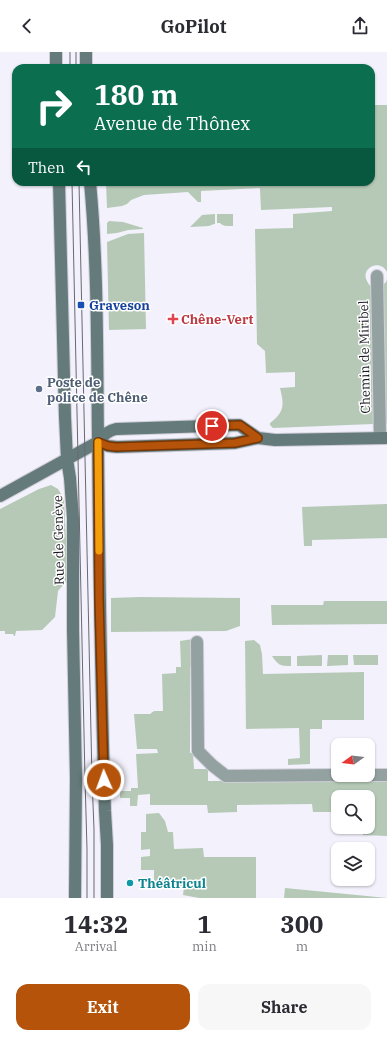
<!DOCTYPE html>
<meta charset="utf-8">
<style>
body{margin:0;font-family:"IBM Plex Serif",serif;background:#f7f7f7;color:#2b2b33;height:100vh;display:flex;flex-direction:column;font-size:15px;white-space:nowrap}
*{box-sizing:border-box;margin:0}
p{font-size:13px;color:#7c7c81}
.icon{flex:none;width:22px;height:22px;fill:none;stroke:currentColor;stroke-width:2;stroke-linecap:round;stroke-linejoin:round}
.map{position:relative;height:846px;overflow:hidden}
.side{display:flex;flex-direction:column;background:#fff;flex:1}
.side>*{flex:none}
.top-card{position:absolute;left:12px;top:12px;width:363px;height:122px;border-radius:12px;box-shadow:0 1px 3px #0004;background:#0b6e4f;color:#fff;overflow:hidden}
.needle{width:26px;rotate:255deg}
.fabs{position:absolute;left:331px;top:686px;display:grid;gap:8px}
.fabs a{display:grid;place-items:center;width:44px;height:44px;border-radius:8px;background:#fff;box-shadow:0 1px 3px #0004;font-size:20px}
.pin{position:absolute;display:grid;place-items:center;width:34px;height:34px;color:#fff;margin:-17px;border:2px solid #fff;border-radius:50%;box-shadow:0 1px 4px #0007}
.me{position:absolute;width:44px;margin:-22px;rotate:358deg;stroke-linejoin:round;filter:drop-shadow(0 0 3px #0008)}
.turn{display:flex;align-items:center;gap:14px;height:84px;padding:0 16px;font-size:18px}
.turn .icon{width:52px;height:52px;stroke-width:2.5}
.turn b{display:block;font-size:28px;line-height:34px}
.then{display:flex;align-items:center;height:38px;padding:0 16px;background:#0003;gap:8px;font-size:15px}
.eta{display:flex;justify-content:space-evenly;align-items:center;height:68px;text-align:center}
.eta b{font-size:24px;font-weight:700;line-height:28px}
.button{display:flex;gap:8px;margin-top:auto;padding:8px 16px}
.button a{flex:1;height:46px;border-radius:12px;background:#b45309;color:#fff;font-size:16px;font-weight:700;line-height:46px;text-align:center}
.button a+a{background:#f7f7f7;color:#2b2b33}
header{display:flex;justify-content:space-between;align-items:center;height:52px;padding:0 16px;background:#fff;font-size:18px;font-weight:700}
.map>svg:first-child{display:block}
.green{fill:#b6c9b6}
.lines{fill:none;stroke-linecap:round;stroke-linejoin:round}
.street-casing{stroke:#cfced9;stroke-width:14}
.secondary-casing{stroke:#cfced9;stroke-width:14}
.street{stroke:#93a1a1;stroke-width:12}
.secondary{stroke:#657a7a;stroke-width:12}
.tram{stroke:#6a6972;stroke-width:1}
.route-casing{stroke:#753606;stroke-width:10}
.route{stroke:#b45309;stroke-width:7}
.slow{stroke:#f59e0b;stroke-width:7}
.transit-dot{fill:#1a4fb4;stroke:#fff;stroke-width:1.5}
.health-dot{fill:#e0444e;stroke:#fff;stroke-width:1.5}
.service-dot{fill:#5c6f8a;stroke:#fff;stroke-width:1.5}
.culture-dot{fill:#0f9aa8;stroke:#fff;stroke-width:1.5}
.labels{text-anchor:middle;stroke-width:3;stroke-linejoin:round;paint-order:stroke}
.transit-label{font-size:13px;font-weight:bold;fill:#164399;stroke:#fff;text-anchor:start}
.health-label{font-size:13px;font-weight:bold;fill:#be3a42;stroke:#fff;text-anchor:start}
.street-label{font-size:13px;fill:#191821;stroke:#fff}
.service-label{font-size:13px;font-weight:bold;fill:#4e5e75;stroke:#fff;text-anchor:start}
.culture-label{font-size:13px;font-weight:bold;fill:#0d838f;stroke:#fff;text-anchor:start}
</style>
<header><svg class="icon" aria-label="back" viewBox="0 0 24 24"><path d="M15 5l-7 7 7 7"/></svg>GoPilot<svg class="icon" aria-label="share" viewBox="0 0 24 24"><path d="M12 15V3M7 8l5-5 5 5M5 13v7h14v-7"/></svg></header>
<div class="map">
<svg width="387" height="846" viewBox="0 0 387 846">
<rect width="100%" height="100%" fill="#f2f1fc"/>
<path class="green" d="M371,53H387V220C380,206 360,216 367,229C368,231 369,233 371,234L373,372L273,376L270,373V371C285,360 284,352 280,336L295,335V320L266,321L265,299L257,292L255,177L293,176V162L332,159V155L261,158L260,137L259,136L201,139V150H198L188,140L144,143L131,148L127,152L122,154L107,156L106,130H371Z
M215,162V172H214L209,174L190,175L202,163Z
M217,162H233V174C229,174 223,175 220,171H217Z
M109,169L123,170L143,176V177L128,178L117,181L107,182V171Z
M144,181L146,277L109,278L107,190L128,182Z
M387,227V371L384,372L382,234L386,230Z
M51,433L58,437L64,447L68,527L58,539L55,565L42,578L16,579L15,584H14L13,582H5V579H0V457L39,437Z
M387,452V486L312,488V494H304L302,455Z
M140,545L240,546V574L226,579L111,580V546Z
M324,549H387V572L272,573L271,553H323Z
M193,587V615H190V701H193L194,717H208V729L387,728V784L363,783V775H368V745H338V760H313L312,752L237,753V760L208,761L207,753H150V742L138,743L137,754H130V746H120V739H131V736H138L136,702L158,701L157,697H137L134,662H150L154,659H163L162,622L176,621V615H181L180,589Z
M254,588L260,593L262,602L263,622L364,620V668H322V677H310V712L288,713V707L300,706L299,676L246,677L245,589Z
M322,603V614H297V604Z
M328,603H348V613L327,614Z
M353,603H378V613H354Z
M272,604H291V614C280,614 278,613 272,604Z
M159,761L165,769L168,780H173L174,797L203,796L204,805H256V846H199L183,843L184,835L154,832V818H141V805L150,804V797L141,798V780H146V762Z
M285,836L387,846H284Z"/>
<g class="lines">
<g class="street-casing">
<path id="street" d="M377,224L380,386
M197,590L198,699L212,713L226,724L338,723
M368,723H387"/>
</g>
<g class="secondary-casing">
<path id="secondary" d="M56,0V16
M86,0V16
M59,130L65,365L67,407L70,426L73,466V577L76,726L75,846
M90,130C98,216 97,303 98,389C99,512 101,636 105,759L107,793V846
M98,390L108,394L117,395L235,391L258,386L275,388L387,386
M0,444L98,390C104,383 107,379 116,377L239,373L258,386"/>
</g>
<use href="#street" class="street"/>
<use href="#secondary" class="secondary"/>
<path class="tram" d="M70,0V16
M76,0V16
M72,130L85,727L87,797V846
M79,130L92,727L94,777V846"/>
</g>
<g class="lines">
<g class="route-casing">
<path id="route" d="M104,728L99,546L98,390L108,394L116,395L235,391L258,386L240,373L212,374"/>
</g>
<use href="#route" class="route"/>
<path class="slow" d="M98,390L99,499"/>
</g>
<rect class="transit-dot" x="77" y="249" width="8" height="8" rx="2"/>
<path class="health-dot" d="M171 261h4v4h4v4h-4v4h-4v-4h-4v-4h4z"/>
<circle class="service-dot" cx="39" cy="337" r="4"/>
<circle class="culture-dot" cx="130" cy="831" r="4"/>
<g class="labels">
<g class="transit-label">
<text x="89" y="258">Graveson</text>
</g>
<g class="health-label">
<text x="181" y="272">Chêne-Vert</text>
</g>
<g class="street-label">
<text transform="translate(364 305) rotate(-91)" y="5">Chemin de Miribel</text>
<text transform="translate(58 488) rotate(-91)" y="5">Rue de Genève</text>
</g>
<g class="service-label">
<text x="47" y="335">Poste de<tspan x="47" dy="15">police de Chêne</tspan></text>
</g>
<g class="culture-label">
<text x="138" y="836">Théâtricul</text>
</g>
</g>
</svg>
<div class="fabs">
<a><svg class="needle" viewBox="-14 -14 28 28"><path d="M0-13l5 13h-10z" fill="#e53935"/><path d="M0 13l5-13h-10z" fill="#7c7c81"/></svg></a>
<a><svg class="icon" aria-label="search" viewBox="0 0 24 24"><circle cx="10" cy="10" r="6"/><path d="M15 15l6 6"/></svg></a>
<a><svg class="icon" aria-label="layers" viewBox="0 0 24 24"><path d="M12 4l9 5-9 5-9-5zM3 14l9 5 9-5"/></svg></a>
</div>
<div class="pin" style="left:212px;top:374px;background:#d93025"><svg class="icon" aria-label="arrive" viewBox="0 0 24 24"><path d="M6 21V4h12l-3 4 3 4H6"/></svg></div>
<svg class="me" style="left:104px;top:728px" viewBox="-20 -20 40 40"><circle r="17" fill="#b45309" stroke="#fff" stroke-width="3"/><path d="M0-11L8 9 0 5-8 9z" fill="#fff"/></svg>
<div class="top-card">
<div class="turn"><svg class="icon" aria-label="right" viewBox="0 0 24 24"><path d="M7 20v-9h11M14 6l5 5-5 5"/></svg><div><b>180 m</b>Avenue de Thônex</div></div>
<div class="then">Then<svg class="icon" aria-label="left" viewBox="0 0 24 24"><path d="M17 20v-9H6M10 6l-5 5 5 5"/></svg></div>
</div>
</div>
<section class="side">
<div class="eta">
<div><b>14:32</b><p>Arrival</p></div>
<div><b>1</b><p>min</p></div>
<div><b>300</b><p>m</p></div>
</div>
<div class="button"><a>Exit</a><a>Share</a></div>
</section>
